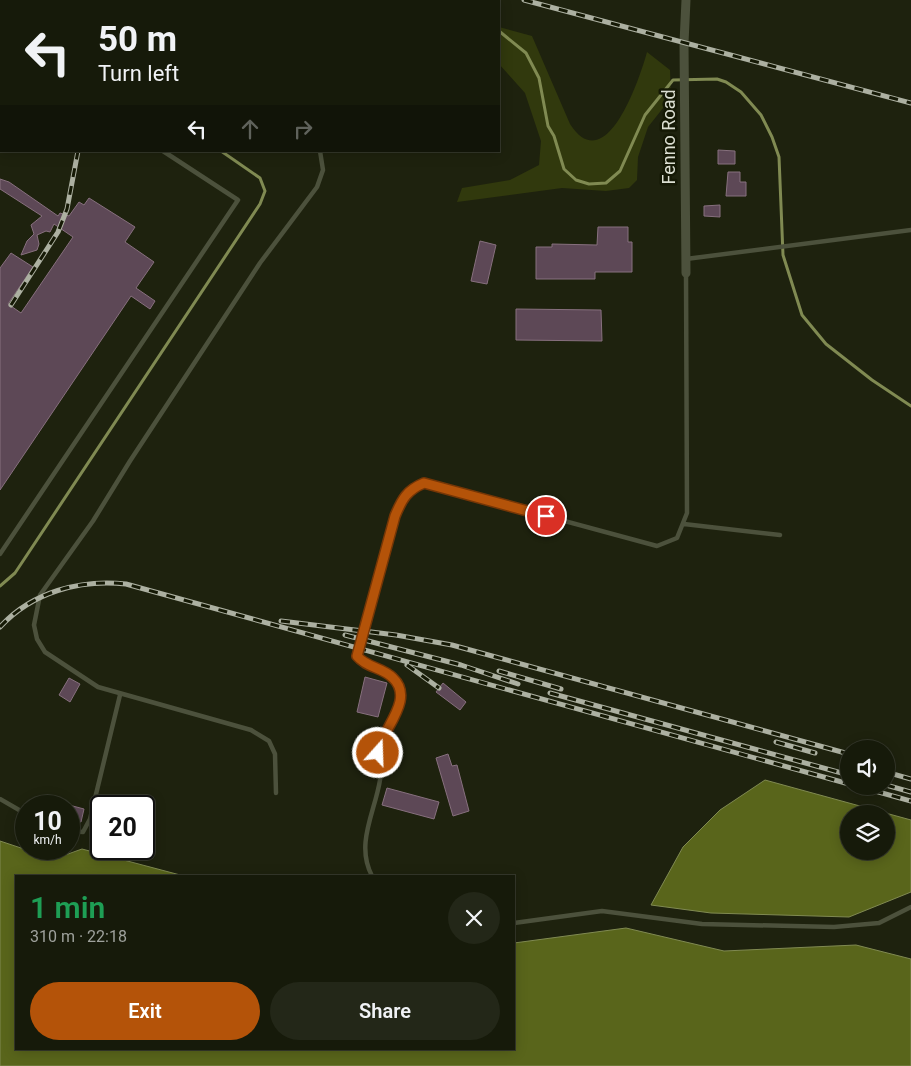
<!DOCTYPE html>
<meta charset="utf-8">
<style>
body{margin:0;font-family:Roboto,sans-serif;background:#232718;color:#f1f3f6;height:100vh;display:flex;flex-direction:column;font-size:19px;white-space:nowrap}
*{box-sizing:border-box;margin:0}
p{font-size:16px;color:#9ea19c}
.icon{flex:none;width:28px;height:28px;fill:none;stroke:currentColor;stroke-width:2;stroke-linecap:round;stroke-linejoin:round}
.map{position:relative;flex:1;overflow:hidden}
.sheet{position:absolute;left:15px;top:875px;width:500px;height:175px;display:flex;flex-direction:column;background:#161a0a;border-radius:0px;box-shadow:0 2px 12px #0003,0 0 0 1px #35382b}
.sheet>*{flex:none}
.guide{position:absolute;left:0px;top:0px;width:500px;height:152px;box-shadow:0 2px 12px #0003,0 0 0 1px #35382b;background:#161a0a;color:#f1f3f6;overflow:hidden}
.tools{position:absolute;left:840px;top:740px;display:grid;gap:10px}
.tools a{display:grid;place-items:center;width:55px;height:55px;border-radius:50%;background:#161a0a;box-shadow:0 2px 12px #0003,0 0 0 1px #35382b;font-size:25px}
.speed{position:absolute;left:15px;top:795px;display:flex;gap:10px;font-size:25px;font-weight:700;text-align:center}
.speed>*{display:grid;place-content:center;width:65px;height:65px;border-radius:50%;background:#161a0a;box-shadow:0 2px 12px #0003,0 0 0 1px #35382b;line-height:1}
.speed small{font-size:12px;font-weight:400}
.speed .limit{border:2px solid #111;border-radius:8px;background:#fff;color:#111}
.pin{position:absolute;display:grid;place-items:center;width:42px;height:42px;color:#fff;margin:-21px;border:2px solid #fff;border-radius:50%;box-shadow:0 1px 5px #0007}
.me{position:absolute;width:55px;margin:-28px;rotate:20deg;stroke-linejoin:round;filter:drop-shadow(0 0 4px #0008)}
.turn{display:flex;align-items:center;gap:18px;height:105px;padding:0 15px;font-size:22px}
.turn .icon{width:65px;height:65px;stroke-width:2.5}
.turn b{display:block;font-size:35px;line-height:42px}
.lanes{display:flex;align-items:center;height:48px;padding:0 15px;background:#0003;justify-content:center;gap:25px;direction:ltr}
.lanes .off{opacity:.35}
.round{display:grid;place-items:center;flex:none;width:52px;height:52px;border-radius:26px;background:#232718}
.head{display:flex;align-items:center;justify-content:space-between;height:85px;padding:0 15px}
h1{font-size:30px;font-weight:600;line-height:38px;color:#1e9e55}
.cta{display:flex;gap:10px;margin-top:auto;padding:10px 15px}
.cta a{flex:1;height:58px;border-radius:30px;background:#b45309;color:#fff;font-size:20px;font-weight:600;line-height:58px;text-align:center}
.cta a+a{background:#232718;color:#f1f3f6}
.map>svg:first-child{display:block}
.green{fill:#31390d}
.water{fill:#59651b;stroke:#808a52;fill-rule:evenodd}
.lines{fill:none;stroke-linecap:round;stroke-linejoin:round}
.stream{stroke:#808a52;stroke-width:3}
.building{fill:#5d4856;stroke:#87707e}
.lane{stroke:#4c513c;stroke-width:4.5}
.street{stroke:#4c513c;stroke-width:9}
.rail-casing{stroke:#acb0a1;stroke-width:5}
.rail{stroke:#151905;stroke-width:3;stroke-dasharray:9;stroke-linecap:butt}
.route-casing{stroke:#753606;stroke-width:12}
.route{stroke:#b45309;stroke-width:9}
.labels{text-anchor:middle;stroke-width:5;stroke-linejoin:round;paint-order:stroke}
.street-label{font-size:18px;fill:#dcdfd2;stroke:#151905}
</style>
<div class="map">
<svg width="911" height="1066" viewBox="0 0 911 1066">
<rect width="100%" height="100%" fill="#1e220e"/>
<path class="green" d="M499,27L532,36L570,124C606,180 640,78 647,52L670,70L671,98L648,127L638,157L637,180L629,188L606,191L562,188L457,202L462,188L510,180L539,165L541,141L525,93L499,64Z"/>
<path class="water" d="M765,780L911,820V892L849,917L711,913L651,905L683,847L720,810ZM849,814H886V851H849Z
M0,841L54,859L82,849L184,876H16V1049H514V943L626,928L724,951L856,945L911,959V1066H0Z"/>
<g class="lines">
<path class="stream" d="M462,0L463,1
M499,31L526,53L539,78L548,126L554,136L564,169L576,180L589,184L606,183L620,171L645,115L673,80L717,79L726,82L741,92L761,115L772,137L779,157L783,255L802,315L826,344L872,380L911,406
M0,586L15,573L260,204L265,191L260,178L221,151"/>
</g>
<path class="building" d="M718,150L735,151V164H718Z
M728,172H740V182H746V196H726Z
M0,179L9,182L58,216L60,213L69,216L79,202L84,205L89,198L135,227L125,242L154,262L136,288L155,301L150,309L131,296L0,490V268L11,253L33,267L8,304L21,313L73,237L54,224L50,232L46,231L37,235L39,244L37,250L21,255L27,241L34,234L31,225L42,216L0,189Z
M720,205V217L704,216V206Z
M598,227H628V242H632V272H595V279H536V247H552V244L597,245Z
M480,241L496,245L487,284L471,281Z
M516,309L601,310L602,341L516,340Z
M365,677L387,683L378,717L357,712Z
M69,678L80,684L70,702L59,695Z
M443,683L466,702L460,710L436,692Z
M448,754L452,766L457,765L469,811L453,816L436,758Z
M387,788L439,802L434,819L382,805Z
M42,798L64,804L63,806H40Z
M69,805L84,809L81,822L69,819Z"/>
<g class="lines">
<path class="lane" d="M35,0V1
M145,0V1
M686,259L911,230
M684,524L780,535
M0,554L238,200L163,151
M276,793L275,754L269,741L251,730L98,687L45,652L37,639L34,625L40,595L93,521L130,461L260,263L317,187L323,170L320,151
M0,799L26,814
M69,831L83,832L90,819L120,695
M372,876C355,844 375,812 380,780C382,769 376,757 378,746C383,723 407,709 396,683C391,670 367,669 357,656L395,516C402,499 407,490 424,483L657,546L677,538L687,513L686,273
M514,923L602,911L702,924L834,927L879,923L911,907"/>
<path class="street" d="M686,273L684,43L686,0"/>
<g class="rail-casing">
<path id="rail" d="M524,0L911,103
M199,1L202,0
M0,27H1
M11,305L58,232L67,209L78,151
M281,621L396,635L452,645L849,754
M0,627C32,592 80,579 126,584L849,784
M345,635L461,665L518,684
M407,665L439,688
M499,671L561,689
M550,693L849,775
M776,742L815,753
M886,772L911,779
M886,785L911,792
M857,786L911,801"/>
</g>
<use href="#rail" class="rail"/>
</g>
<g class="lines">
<g class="route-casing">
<path id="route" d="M378,753C380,731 416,700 393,678C382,667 367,668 357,656L395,516C402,499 407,490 424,483L546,516"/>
</g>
<use href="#route" class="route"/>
</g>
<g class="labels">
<g class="street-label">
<text transform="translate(669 137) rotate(-90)" y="6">Fenno Road</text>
</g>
</g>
</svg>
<div class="tools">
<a><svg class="icon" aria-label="sound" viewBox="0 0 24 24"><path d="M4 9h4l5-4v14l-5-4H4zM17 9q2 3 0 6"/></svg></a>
<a><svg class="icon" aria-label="layers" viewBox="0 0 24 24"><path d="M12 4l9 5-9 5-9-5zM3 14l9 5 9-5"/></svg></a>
</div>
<div class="speed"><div>10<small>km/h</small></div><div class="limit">20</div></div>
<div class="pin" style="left:546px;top:516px;background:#d93025"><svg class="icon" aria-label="arrive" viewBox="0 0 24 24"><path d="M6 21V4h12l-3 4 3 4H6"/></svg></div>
<svg class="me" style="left:378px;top:753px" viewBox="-20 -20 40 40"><circle r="17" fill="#b45309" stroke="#fff" stroke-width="3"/><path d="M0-11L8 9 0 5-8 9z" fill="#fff"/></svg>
<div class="guide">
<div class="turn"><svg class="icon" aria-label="left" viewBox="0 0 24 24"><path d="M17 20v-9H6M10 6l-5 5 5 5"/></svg><div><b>50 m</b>Turn left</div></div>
<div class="lanes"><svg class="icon" aria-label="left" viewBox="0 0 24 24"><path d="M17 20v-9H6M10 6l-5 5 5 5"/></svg><svg class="icon off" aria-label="ahead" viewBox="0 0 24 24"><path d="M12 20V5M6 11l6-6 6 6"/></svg><svg class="icon off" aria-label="right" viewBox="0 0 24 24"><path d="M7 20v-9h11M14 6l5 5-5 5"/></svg></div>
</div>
<section class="sheet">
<div class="head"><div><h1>1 min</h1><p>310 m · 22:18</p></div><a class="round"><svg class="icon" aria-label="close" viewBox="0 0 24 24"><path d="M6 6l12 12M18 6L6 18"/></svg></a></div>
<div class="cta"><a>Exit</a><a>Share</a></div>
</section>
</div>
